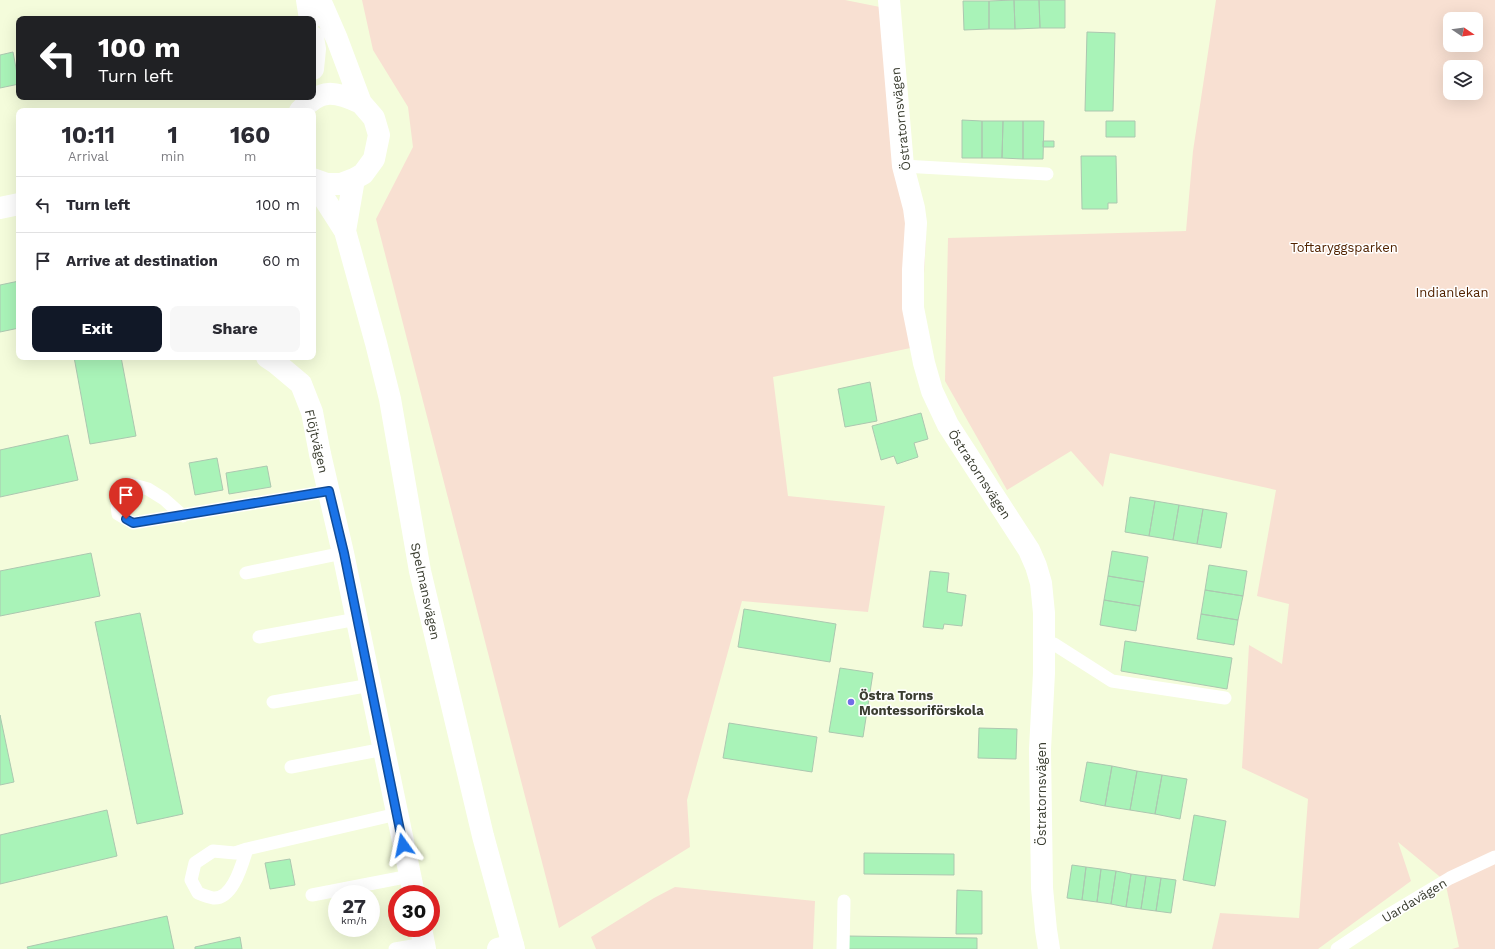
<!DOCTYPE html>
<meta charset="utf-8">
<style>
body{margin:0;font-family:"Work Sans",sans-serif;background:#f7f7f7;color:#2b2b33;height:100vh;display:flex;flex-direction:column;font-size:15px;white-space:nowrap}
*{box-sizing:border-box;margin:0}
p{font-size:13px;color:#7c7c81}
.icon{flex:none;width:22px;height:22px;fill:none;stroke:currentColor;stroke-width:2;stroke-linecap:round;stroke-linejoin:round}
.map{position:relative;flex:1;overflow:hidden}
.drawer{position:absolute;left:16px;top:108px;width:300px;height:252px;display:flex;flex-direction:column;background:#fff;border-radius:8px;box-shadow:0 4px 16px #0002}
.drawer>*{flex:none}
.hud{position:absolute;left:16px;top:16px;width:300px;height:84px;border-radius:8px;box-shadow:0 4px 16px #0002;background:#202124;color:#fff;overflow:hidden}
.needle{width:26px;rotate:103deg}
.fabs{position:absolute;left:1443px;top:12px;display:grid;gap:8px}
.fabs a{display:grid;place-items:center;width:40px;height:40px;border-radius:8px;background:#fff;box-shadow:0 4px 16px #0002;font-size:20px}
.speed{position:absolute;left:328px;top:885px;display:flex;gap:8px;font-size:20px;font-weight:700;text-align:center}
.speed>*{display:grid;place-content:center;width:52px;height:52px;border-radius:50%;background:#fff;box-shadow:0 4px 16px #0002;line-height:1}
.speed small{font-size:10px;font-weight:400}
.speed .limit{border:6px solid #d22;background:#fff;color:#111}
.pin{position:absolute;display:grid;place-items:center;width:34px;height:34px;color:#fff;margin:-41px -17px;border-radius:50% 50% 50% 0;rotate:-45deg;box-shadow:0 0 4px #0007}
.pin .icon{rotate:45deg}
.me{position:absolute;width:44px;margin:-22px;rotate:348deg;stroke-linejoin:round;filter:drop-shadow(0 0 3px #0008)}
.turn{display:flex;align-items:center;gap:14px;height:84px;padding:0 16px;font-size:18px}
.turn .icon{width:52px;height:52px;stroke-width:2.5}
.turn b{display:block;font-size:28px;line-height:34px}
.eta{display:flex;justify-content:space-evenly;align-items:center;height:68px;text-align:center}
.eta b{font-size:24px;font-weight:700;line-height:28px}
.primary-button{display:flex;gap:8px;margin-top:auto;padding:8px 16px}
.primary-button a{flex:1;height:46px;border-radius:8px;background:#111827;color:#fff;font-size:16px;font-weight:700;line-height:46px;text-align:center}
.primary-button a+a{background:#f7f7f7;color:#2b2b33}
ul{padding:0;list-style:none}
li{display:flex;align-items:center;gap:12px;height:56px;padding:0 16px;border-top:1px solid #e1e1e2}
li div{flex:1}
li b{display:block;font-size:15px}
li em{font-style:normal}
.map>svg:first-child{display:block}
.green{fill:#f8e0d2;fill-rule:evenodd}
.building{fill:#a9f3b8;stroke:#acc7b0}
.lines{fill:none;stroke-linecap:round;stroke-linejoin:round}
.lane{stroke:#fff;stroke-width:13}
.street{stroke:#fff;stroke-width:22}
.secondary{stroke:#fff;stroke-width:22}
.route-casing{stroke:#114b97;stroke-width:10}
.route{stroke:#1a73e8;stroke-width:7}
.poi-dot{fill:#726ce7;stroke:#fff;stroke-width:1.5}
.labels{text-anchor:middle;stroke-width:3;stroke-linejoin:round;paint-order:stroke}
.street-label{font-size:13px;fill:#3b3e31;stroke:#fff}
.park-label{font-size:13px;fill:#522300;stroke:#fff}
.poi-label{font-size:13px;font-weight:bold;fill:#3b3e31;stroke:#fff;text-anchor:start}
</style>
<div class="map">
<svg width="1495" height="949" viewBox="0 0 1495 949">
<rect width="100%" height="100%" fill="#f4fcdb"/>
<path class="green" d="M362,0H845L890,9L903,166L926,238L920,346L773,377L788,496L885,506L868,612L742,601L687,800L690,847L559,928L376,219L413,147L408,107L373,50Z
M1216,0H1495V949H1452L1459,947L1445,881L1398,842L1411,881L1318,949H1212L1220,913L1299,918L1308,799L1242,768L1249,645L1282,664L1289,604L1257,596L1276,490L1110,453L1103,487L1071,451L1007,490L945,381L948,238L1186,231L1193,151ZM1450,19H1476V45H1450ZM1450,67H1476V93H1450Z
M675,887L815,901L813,949H596L591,937L654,898Z"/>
<path class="building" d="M1014,0L1015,29H989V1Z
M1014,0H1039L1040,28L1015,29Z
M1039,0H1065V28H1040Z
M963,1H989V29L964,30Z
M1087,32L1115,33L1113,111H1085Z
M13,52L19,84L0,88V55Z
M962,120L982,121V158H962Z
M982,121H1003L1002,158H982Z
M1003,121H1023V159L1002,158Z
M1023,121H1044L1043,159H1023Z
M1106,121H1135V137H1106Z
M1043,141H1054V147H1043Z
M1081,156H1116L1117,203H1108V209H1082Z
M19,281V328L0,332V285Z
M74,357H121L136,436L90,444Z
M870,382L877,421L845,427L838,389Z
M921,413L928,439L914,443L918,457L897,464L894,456L881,460L872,426Z
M68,435L78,480L0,497V450Z
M217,458L223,490L195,495L189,463Z
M267,466L271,487L229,494L226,473Z
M1130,497L1155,501L1149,536L1125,532Z
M1155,501L1179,505L1173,540L1149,536Z
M1179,505L1203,509L1197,544L1173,540Z
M1203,509L1227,513L1221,548L1197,544Z
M1112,551L1148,557L1144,582L1108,576Z
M91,553L100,596L0,616V571Z
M1209,565L1247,571L1243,596L1205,590Z
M930,571L949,573L947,592L966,595L962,626L944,624L943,629L923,627Z
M1108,576L1144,582L1140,606L1104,600Z
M1205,590L1243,596L1238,620L1201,614Z
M1104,600L1140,606L1136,631L1100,625Z
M744,609L836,624L830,662L738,647Z
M140,613L183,814L137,824L95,622Z
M1201,614L1238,620L1234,645L1197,639Z
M1125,641L1232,658L1227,689L1121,671Z
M840,668L873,673L863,737L829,732Z
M0,715L14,782L0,785Z
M729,723L817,737L812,772L723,758Z
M979,728L1017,729L1016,759L978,758Z
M1087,762L1112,766L1105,806L1080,801Z
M1112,766L1137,771L1130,810L1105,806Z
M1137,771L1162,775L1155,814L1130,810Z
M1162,775L1187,779L1180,819L1155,814Z
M107,810L117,856L0,884V835Z
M1194,815L1226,821L1215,886L1183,880Z
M864,853L954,854V875L864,874Z
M290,859L295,885L270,889L265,863Z
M1072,865L1086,867L1082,900L1067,898Z
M1086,867L1101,869L1097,902L1082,900Z
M1101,869L1116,871L1111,904L1097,902Z
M1116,871L1131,874L1126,907L1111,904Z
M1131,874L1146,876L1141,909L1126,907Z
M1146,876L1161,878L1156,911L1141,909Z
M1161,878L1176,880L1171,913L1156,911Z
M957,890L982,891V934H956Z
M167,916L174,949H28L27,947Z
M847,936L977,938V949H847Z
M240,937L242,949H195V947Z"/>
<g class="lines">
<path class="lane" d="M903,166L1047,174
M183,516L164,499L148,489L130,484L116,494L118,514L133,523L329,491
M246,573L343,553
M259,637L357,619
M1044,644H1054L1112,681L1225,698
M273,702L371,685
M291,767L384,749
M247,849C242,864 233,900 213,898C208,897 203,895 198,893L191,880L195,863L213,851L235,853L247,849L397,814
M312,895L410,876
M395,949L424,944
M843,949L844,901
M1337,949L1385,917L1450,878L1495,857"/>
<path class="street" d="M889,0L903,166L914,208L916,223L913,270V308L924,363L932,391L948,425L1029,550L1036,566L1041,583L1044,613V673L1040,749L1042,888L1046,930L1049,949
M267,357L276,363L301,384L312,412L320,454L343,553L414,894
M421,928L425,949
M498,949L513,945"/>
<path class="secondary" d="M307,0L310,19
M313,37L315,49L313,69
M300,111C321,88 335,91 361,103
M313,179L327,184H341L354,179L363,174L374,159L379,135L374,118L361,103L337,39L320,0
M313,181L345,231L376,343L390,399L420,571L483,836L514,949
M0,208L19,204
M345,231L354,179"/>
</g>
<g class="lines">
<g class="route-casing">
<path id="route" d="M126,519L133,523L329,491L344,553L403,845"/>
</g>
<use href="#route" class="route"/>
</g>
<circle class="poi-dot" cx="851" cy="702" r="4"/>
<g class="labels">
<g class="street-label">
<text transform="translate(900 119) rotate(-96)" y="5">Östratornsvägen</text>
<text transform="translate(317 441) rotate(77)" y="5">Flöjtvägen</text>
<text transform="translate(980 474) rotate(57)" y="5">Östratornsvägen</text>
<text transform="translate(426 591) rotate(78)" y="5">Spelmansvägen</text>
<text transform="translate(1041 794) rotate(-90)" y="5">Östratornsvägen</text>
<text transform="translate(1414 900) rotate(-31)" y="5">Uardavägen</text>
</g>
<g class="park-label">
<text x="1344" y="252">Toftaryggsparken</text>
<text x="1452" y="297">Indianlekan</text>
</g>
<g class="poi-label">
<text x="859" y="700">Östra Torns<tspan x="859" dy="15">Montessoriförskola</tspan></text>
</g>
</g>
</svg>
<div class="fabs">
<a><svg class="needle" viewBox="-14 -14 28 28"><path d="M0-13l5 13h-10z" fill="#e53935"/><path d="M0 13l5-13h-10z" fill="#7c7c81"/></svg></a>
<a><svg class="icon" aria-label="layers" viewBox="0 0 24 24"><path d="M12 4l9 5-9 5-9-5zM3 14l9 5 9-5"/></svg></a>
</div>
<div class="speed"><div>27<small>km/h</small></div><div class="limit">30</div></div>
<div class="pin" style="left:126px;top:519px;background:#d93025"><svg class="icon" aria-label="arrive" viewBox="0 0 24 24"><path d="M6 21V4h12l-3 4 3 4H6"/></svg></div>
<svg class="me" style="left:403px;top:845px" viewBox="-20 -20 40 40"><path d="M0-17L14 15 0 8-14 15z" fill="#1a73e8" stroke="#fff" stroke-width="4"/></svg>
<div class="hud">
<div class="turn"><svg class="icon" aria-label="left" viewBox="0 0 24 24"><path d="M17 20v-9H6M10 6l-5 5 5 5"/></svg><div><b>100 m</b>Turn left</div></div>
</div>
<section class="drawer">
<div class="eta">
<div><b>10:11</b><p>Arrival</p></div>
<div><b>1</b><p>min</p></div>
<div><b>160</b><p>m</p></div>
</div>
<ul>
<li><svg class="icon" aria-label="left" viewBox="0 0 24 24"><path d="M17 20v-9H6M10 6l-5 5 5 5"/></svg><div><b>Turn left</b></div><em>100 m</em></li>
<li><svg class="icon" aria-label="arrive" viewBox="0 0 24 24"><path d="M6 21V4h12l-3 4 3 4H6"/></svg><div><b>Arrive at destination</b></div><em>60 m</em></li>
</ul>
<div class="primary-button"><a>Exit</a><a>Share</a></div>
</section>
</div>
